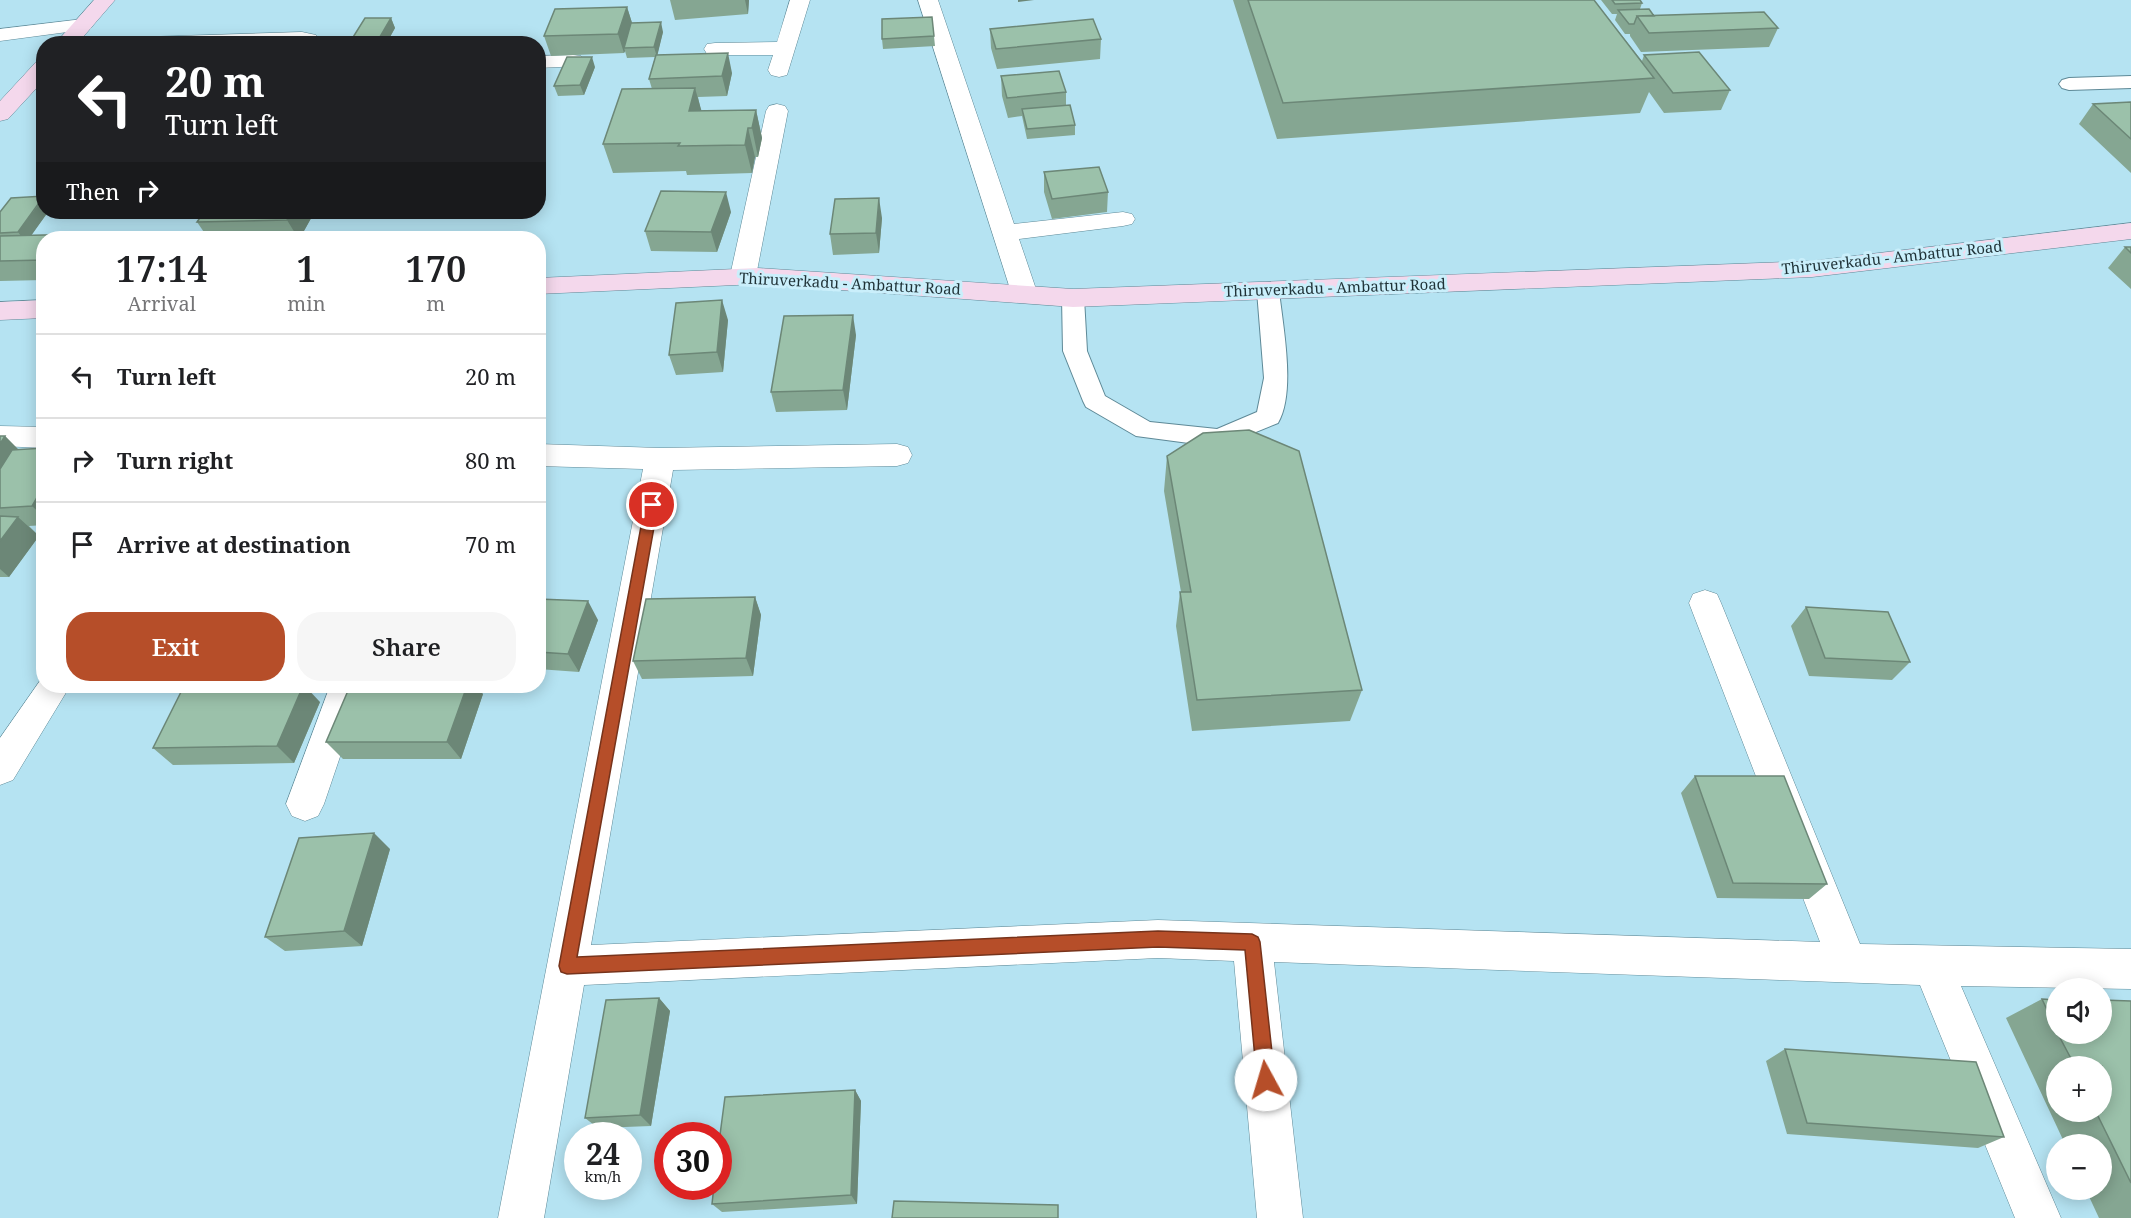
<!DOCTYPE html>
<meta charset="utf-8">
<style>
body{margin:0;font-family:"Noto Serif",serif;background:#f6f6f6;color:#202124;height:100vh;display:flex;flex-direction:column;font-size:22px;white-space:nowrap}
*{box-sizing:border-box;margin:0}
p{font-size:20px;color:#757577}
.icon{flex:none;width:33px;height:33px;fill:none;stroke:currentColor;stroke-width:2;stroke-linecap:round;stroke-linejoin:round}
.map{position:relative;flex:1;overflow:hidden}
.sheet{position:absolute;left:36px;top:231px;width:510px;height:462px;display:flex;flex-direction:column;background:#fff;border-radius:24px;box-shadow:0 3px 15px #0003}
.sheet>*{flex:none}
.banner{position:absolute;left:36px;top:36px;width:510px;height:183px;border-radius:24px;box-shadow:0 3px 15px #0003;background:#202124;color:#fff;overflow:hidden}
.fabs{position:absolute;left:2046px;top:978px;display:grid;gap:12px}
.fabs a{display:grid;place-items:center;width:66px;height:66px;border-radius:50%;background:#fff;box-shadow:0 3px 15px #0003;font-size:30px}
.speed{position:absolute;left:564px;top:1122px;display:flex;gap:12px;font-size:30px;font-weight:700;text-align:center}
.speed>*{display:grid;place-content:center;width:78px;height:78px;border-radius:50%;background:#fff;box-shadow:0 3px 15px #0003;line-height:1}
.speed small{font-size:15px;font-weight:400}
.speed .limit{border:9px solid #d22;background:#fff;color:#111}
.pin{position:absolute;display:grid;place-items:center;width:51px;height:51px;color:#fff;margin:-26px;border:3px solid #fff;border-radius:50%;box-shadow:0 2px 6px #0007}
.me{position:absolute;width:66px;margin:-33px;rotate:354deg;stroke-linejoin:round;filter:drop-shadow(0 0 4px #0008)}
.turn{display:flex;align-items:center;gap:21px;height:126px;padding:0 30px;font-size:27px}
.turn .icon{width:78px;height:78px;stroke-width:2.5}
.turn b{display:block;font-size:42px;line-height:51px}
.then{display:flex;align-items:center;height:57px;padding:0 30px;background:#0003;gap:12px;font-size:22px}
.eta{display:flex;justify-content:space-evenly;align-items:center;height:102px;text-align:center}
.eta b{font-size:36px;font-weight:600;line-height:42px}
.primary-button{display:flex;gap:12px;margin-top:auto;padding:12px 30px}
.primary-button a{flex:1;height:69px;border-radius:24px;background:#b64e29;color:#fff;font-size:24px;font-weight:600;line-height:69px;text-align:center}
.primary-button a+a{background:#f6f6f6;color:#202124}
ul{padding:0;list-style:none}
li{display:flex;align-items:center;gap:18px;height:84px;padding:0 30px;border-top:2px solid #e0e0e0}
li div{flex:1}
li b{display:block;font-size:22px}
li em{font-style:normal}
.map>svg:first-child{display:block}
.lines{fill:none;stroke-linecap:round;stroke-linejoin:round}
.service-casing{stroke:#5e8997;stroke-width:2}
.minor-casing{stroke:#5e8997;stroke-width:1}
.secondary-casing{stroke:#5e8997;stroke-width:1}
.service{fill:#fff;fill-rule:evenodd}
.minor{fill:#fff;fill-rule:evenodd}
.secondary{fill:#f4d8ec;fill-rule:evenodd}
.wall{fill:#85a692;fill-rule:evenodd}
.shaded-wall{fill:#6c8777}
.building{fill:#9bc1aa;stroke:#6c8777;stroke-width:1.5}
.route{fill:#b64e29;stroke:#76331b;stroke-width:1.5}
.labels{text-anchor:middle;stroke-width:6;stroke-linejoin:round;paint-order:stroke}
.far-street-label{font-size:15px;fill:#1f3237;stroke:#caeffb}
</style>
<div class="map">
<svg width="2131" height="1218" viewBox="0 0 2131 1218">
<rect width="100%" height="100%" fill="#b5e3f2"/>
<g class="lines">
<g class="service-casing">
<path id="service" d="M2131,76V88L2069,90L2062,88L2059,84L2062,80L2069,78Z
M1268,284L1276,286L1279,291C1283,327 1296,392 1278,423L1219,447L1136,436L1086,407L1083,401L1063,351L1062,298L1065,293L1073,291L1081,293L1084,298L1087,351L1105,396L1150,422L1217,429L1257,412L1264,378L1257,291L1260,286Z"/>
</g>
<g class="minor-casing">
<path id="minor" d="M790,0H810L787,75L779,77L771,75L768,70L773,55H715L707,54L704,49L707,44L715,43L777,42Z
M918,0H938L1014,224L1123,212L1132,214L1135,219L1132,224L1123,226L1019,239L1038,295L1034,301L1025,303L1016,301L1012,295Z
M83,19L90,21L93,25L90,29L0,41V29Z
M302,32L316,35L320,44H106L108,39L116,38Z
M573,55L581,56L584,61L581,66L538,68V56Z
M777,104L785,106L788,111L756,276L752,282L743,284L734,282L730,276L766,111L769,106Z
M0,426L44,427V448L0,446Z
M538,444L660,448L897,444L908,447L912,455L908,463L897,466L673,470L591,945L1158,920L1820,942L1689,603L1693,594L1705,590L1717,594L1721,603L1860,944L2131,949V989L1961,986L2061,1218H2015L1920,985L1274,962L1303,1218H1257L1234,961L1158,958L584,985L544,1218H498L643,469L538,466Z
M44,675V686H70L13,780L0,785V738Z
M330,686H364L324,804L318,816L305,821L292,816L286,804Z"/>
</g>
<g class="secondary-casing">
<path id="secondary" d="M94,0H115L77,44H55Z
M44,61V80L8,119L0,121V101L36,62Z
M2131,223V239L1812,277L1073,307L758,284L538,294V278L758,268L1073,289L1812,261Z
M44,300V318L0,320V302Z"/>
</g>
<use href="#service" class="service"/>
<use href="#minor" class="minor"/>
<use href="#secondary" class="secondary"/>
</g>
<path class="wall" d="M670,0H749L748,14L675,20Z
M1233,0H1594L1642,61L1644,55L1730,90L1721,110L1664,113L1649,92L1640,113L1277,139Z
M1601,0H1640L1642,3L1640,9L1654,16L1778,28L1769,47L1641,52L1630,36V34H1625L1615,20L1617,14H1612Z
M627,7L632,23L663,32L657,55L732,73L727,96L698,97L701,111L756,110L762,138L758,157H755L752,173L687,175L686,171L613,173L603,144L652,89L649,79L655,57L627,58L625,51L624,53L551,56L544,36Z
M932,17L935,46L883,49L882,39Z
M391,18L395,28L386,44H351L350,42Z
M990,29L1101,39L1100,59L997,69L991,48Z
M595,67L584,95L558,96L554,86Z
M1001,76L1066,92V105L1075,125V135L1027,139L1022,116L1008,118L1002,96Z
M2131,102V173L2079,124L2093,104Z
M1044,172L1108,192L1107,212L1052,219L1044,192Z
M0,212H48L31,235L90,234L94,238H44V280L0,281Z
M204,212H314V213L300,238H208L197,222Z
M731,212L717,252L651,251L645,231Z
M882,218L879,253L833,255L830,234Z
M2125,247H2131V289L2108,268Z
M728,320L723,372L676,375L669,355Z
M856,335L847,410L776,412L771,392Z
M0,436H5L18,450L44,448V525L29,526L39,536L9,577H0Z
M1167,456L1362,690L1350,721L1192,731L1176,626L1180,592H1181L1164,491Z
M755,597L761,615L753,676L642,679L633,661Z
M538,599L598,620L579,672L538,669Z
M1806,607L1910,662L1892,680L1809,676L1791,626Z
M483,694L461,759H343L326,742Z
M320,702L294,763L173,765L153,748Z
M1695,776L1827,884L1809,899L1717,898L1681,793Z
M390,849L362,946L285,951L265,937Z
M659,998L670,1011L651,1126L598,1128L585,1118Z
M2042,999L2056,1000V1034H2102L2131,1001V1218H2099L2086,1190H2102V1144H2065L2006,1018ZM2056,1066H2102V1112H2056Z
M1785,1049L2004,1137L1978,1148L1787,1134L1766,1061Z
M855,1090L861,1101L857,1204L722,1212L712,1204Z"/>
<path class="shaded-wall" d="M745,0H749L748,14Z
M1018,0H1034L1018,2Z
M627,7L633,26L624,48L625,51L624,53L618,34Z
M391,18L395,28L386,44H378L377,42Z
M661,22L663,32L657,57L654,47Z
M283,37L287,44H279Z
M728,53L732,73L727,96L722,76Z
M592,57L595,67L584,95L580,85Z
M695,88L703,116L689,111Z
M756,110L762,138L758,157L752,128Z
M748,128L755,157L752,173L745,145Z
M726,192L731,212L717,252L711,232Z
M44,197V212H48L26,243L18,232Z
M879,198L882,218L879,253L876,233Z
M292,212H314V213L300,238H298L287,220Z
M90,234L94,238H87Z
M722,300L728,320L723,372L717,352Z
M853,315L856,335L847,410L843,390Z
M5,436L25,456L0,495V444Z
M44,485V517L32,506Z
M18,517L39,536L9,577L0,569V541Z
M755,597L761,615L753,676L746,658Z
M588,601L598,620L579,672L568,654Z
M303,686H305L320,702L294,763L277,746Z
M467,686H477L483,694L461,759L447,742Z
M374,833L390,849L362,946L344,931Z
M659,998L670,1011L651,1126L640,1115Z
M855,1090L861,1101L857,1204L851,1195Z"/>
<path class="building" d="M1248,0H1594L1654,78L1283,103Z
M1612,0H1640L1642,3L1615,4Z
M627,7L618,34L544,36L555,9Z
M1649,9L1654,16H1637L1634,24H1629L1618,10Z
M1764,12L1778,28L1649,33L1637,16Z
M932,17L934,36L882,39V19Z
M365,18H391L377,42H350Z
M1093,19L1101,39L996,49L990,29Z
M661,22L654,47L624,48L631,23Z
M283,37L279,44H254L257,38Z
M1699,52L1730,90L1673,93L1644,55Z
M728,53L722,76L649,79L656,55Z
M567,57H592L580,85L554,86Z
M1059,71L1066,92L1007,98L1001,76Z
M695,88L689,111L756,110L752,128H748L745,145L678,146L680,143L603,144L622,89Z
M2131,102V139L2093,104Z
M1070,105L1075,125L1027,129L1022,109Z
M1099,167L1108,192L1052,199L1044,172Z
M661,191L726,192L711,232L645,231Z
M44,196L18,232L0,233V212L11,198Z
M879,198L876,233L830,234L835,199Z
M204,212H292L287,220L197,222Z
M90,234L87,238H44V260L0,261V236Z
M2125,247H2131V253Z
M722,300L717,352L669,355L676,303Z
M853,315L843,390L771,392L784,316Z
M1249,430L1299,451L1362,690L1197,700L1180,592H1191L1167,456L1203,433Z
M0,436H5L0,444Z
M44,448V485L32,506L0,508V469L12,450Z
M0,516L18,517L0,541Z
M755,597L746,658L633,661L646,599Z
M538,599L588,601L568,654L538,652Z
M1806,607L1888,612L1910,662L1825,658Z
M184,686H303L277,746L153,748Z
M350,686H467L447,742H326Z
M1695,776H1784L1827,884L1733,883Z
M374,833L344,931L265,937L299,838Z
M659,998L640,1115L585,1118L606,1000Z
M2042,999L2056,1000V1029Z
M2102,1000L2131,1001V1183L2096,1112H2102V1066H2075L2058,1034H2102Z
M1785,1049L1976,1062L2004,1137L1807,1123Z
M855,1090L851,1195L712,1204L714,1186H718V1150L725,1097Z
M894,1201L1058,1205V1218H892Z"/>
<path class="route" d="M652,500L658,505L577,957L1158,931L1252,934L1258,937L1260,942L1275,1080L1272,1086L1266,1089L1260,1086L1257,1080L1245,950L1158,947L567,974L561,972L559,966L645,505Z"/>
<g class="labels">
<g class="far-street-label">
<text transform="translate(1892 258) rotate(-6)" y="5">Thiruverkadu - Ambattur Road</text>
<text transform="translate(850 284) rotate(3)" y="5">Thiruverkadu - Ambattur Road</text>
<text transform="translate(1335 288) rotate(-2)" y="5">Thiruverkadu - Ambattur Road</text>
</g>
</g>
</svg>
<div class="fabs">
<a><svg class="icon" aria-label="sound" viewBox="0 0 24 24"><path d="M4 9h4l5-4v14l-5-4H4zM17 9q2 3 0 6"/></svg></a>
<a>+</a>
<a>−</a>
</div>
<div class="speed"><div>24<small>km/h</small></div><div class="limit">30</div></div>
<div class="pin" style="left:652px;top:505px;background:#d93025"><svg class="icon" aria-label="arrive" viewBox="0 0 24 24"><path d="M6 21V4h12l-3 4 3 4H6"/></svg></div>
<svg class="me" style="left:1266px;top:1080px" viewBox="-20 -20 40 40"><circle r="19" fill="#fff"/><path d="M0-13L10 11 0 6-10 11z" fill="#b64e29"/></svg>
<div class="banner">
<div class="turn"><svg class="icon" aria-label="left" viewBox="0 0 24 24"><path d="M17 20v-9H6M10 6l-5 5 5 5"/></svg><div><b>20 m</b>Turn left</div></div>
<div class="then">Then<svg class="icon" aria-label="right" viewBox="0 0 24 24"><path d="M7 20v-9h11M14 6l5 5-5 5"/></svg></div>
</div>
<section class="sheet">
<div class="eta">
<div><b>17:14</b><p>Arrival</p></div>
<div><b>1</b><p>min</p></div>
<div><b>170</b><p>m</p></div>
</div>
<ul>
<li><svg class="icon" aria-label="left" viewBox="0 0 24 24"><path d="M17 20v-9H6M10 6l-5 5 5 5"/></svg><div><b>Turn left</b></div><em>20 m</em></li>
<li><svg class="icon" aria-label="right" viewBox="0 0 24 24"><path d="M7 20v-9h11M14 6l5 5-5 5"/></svg><div><b>Turn right</b></div><em>80 m</em></li>
<li><svg class="icon" aria-label="arrive" viewBox="0 0 24 24"><path d="M6 21V4h12l-3 4 3 4H6"/></svg><div><b>Arrive at destination</b></div><em>70 m</em></li>
</ul>
<div class="primary-button"><a>Exit</a><a>Share</a></div>
</section>
</div>
